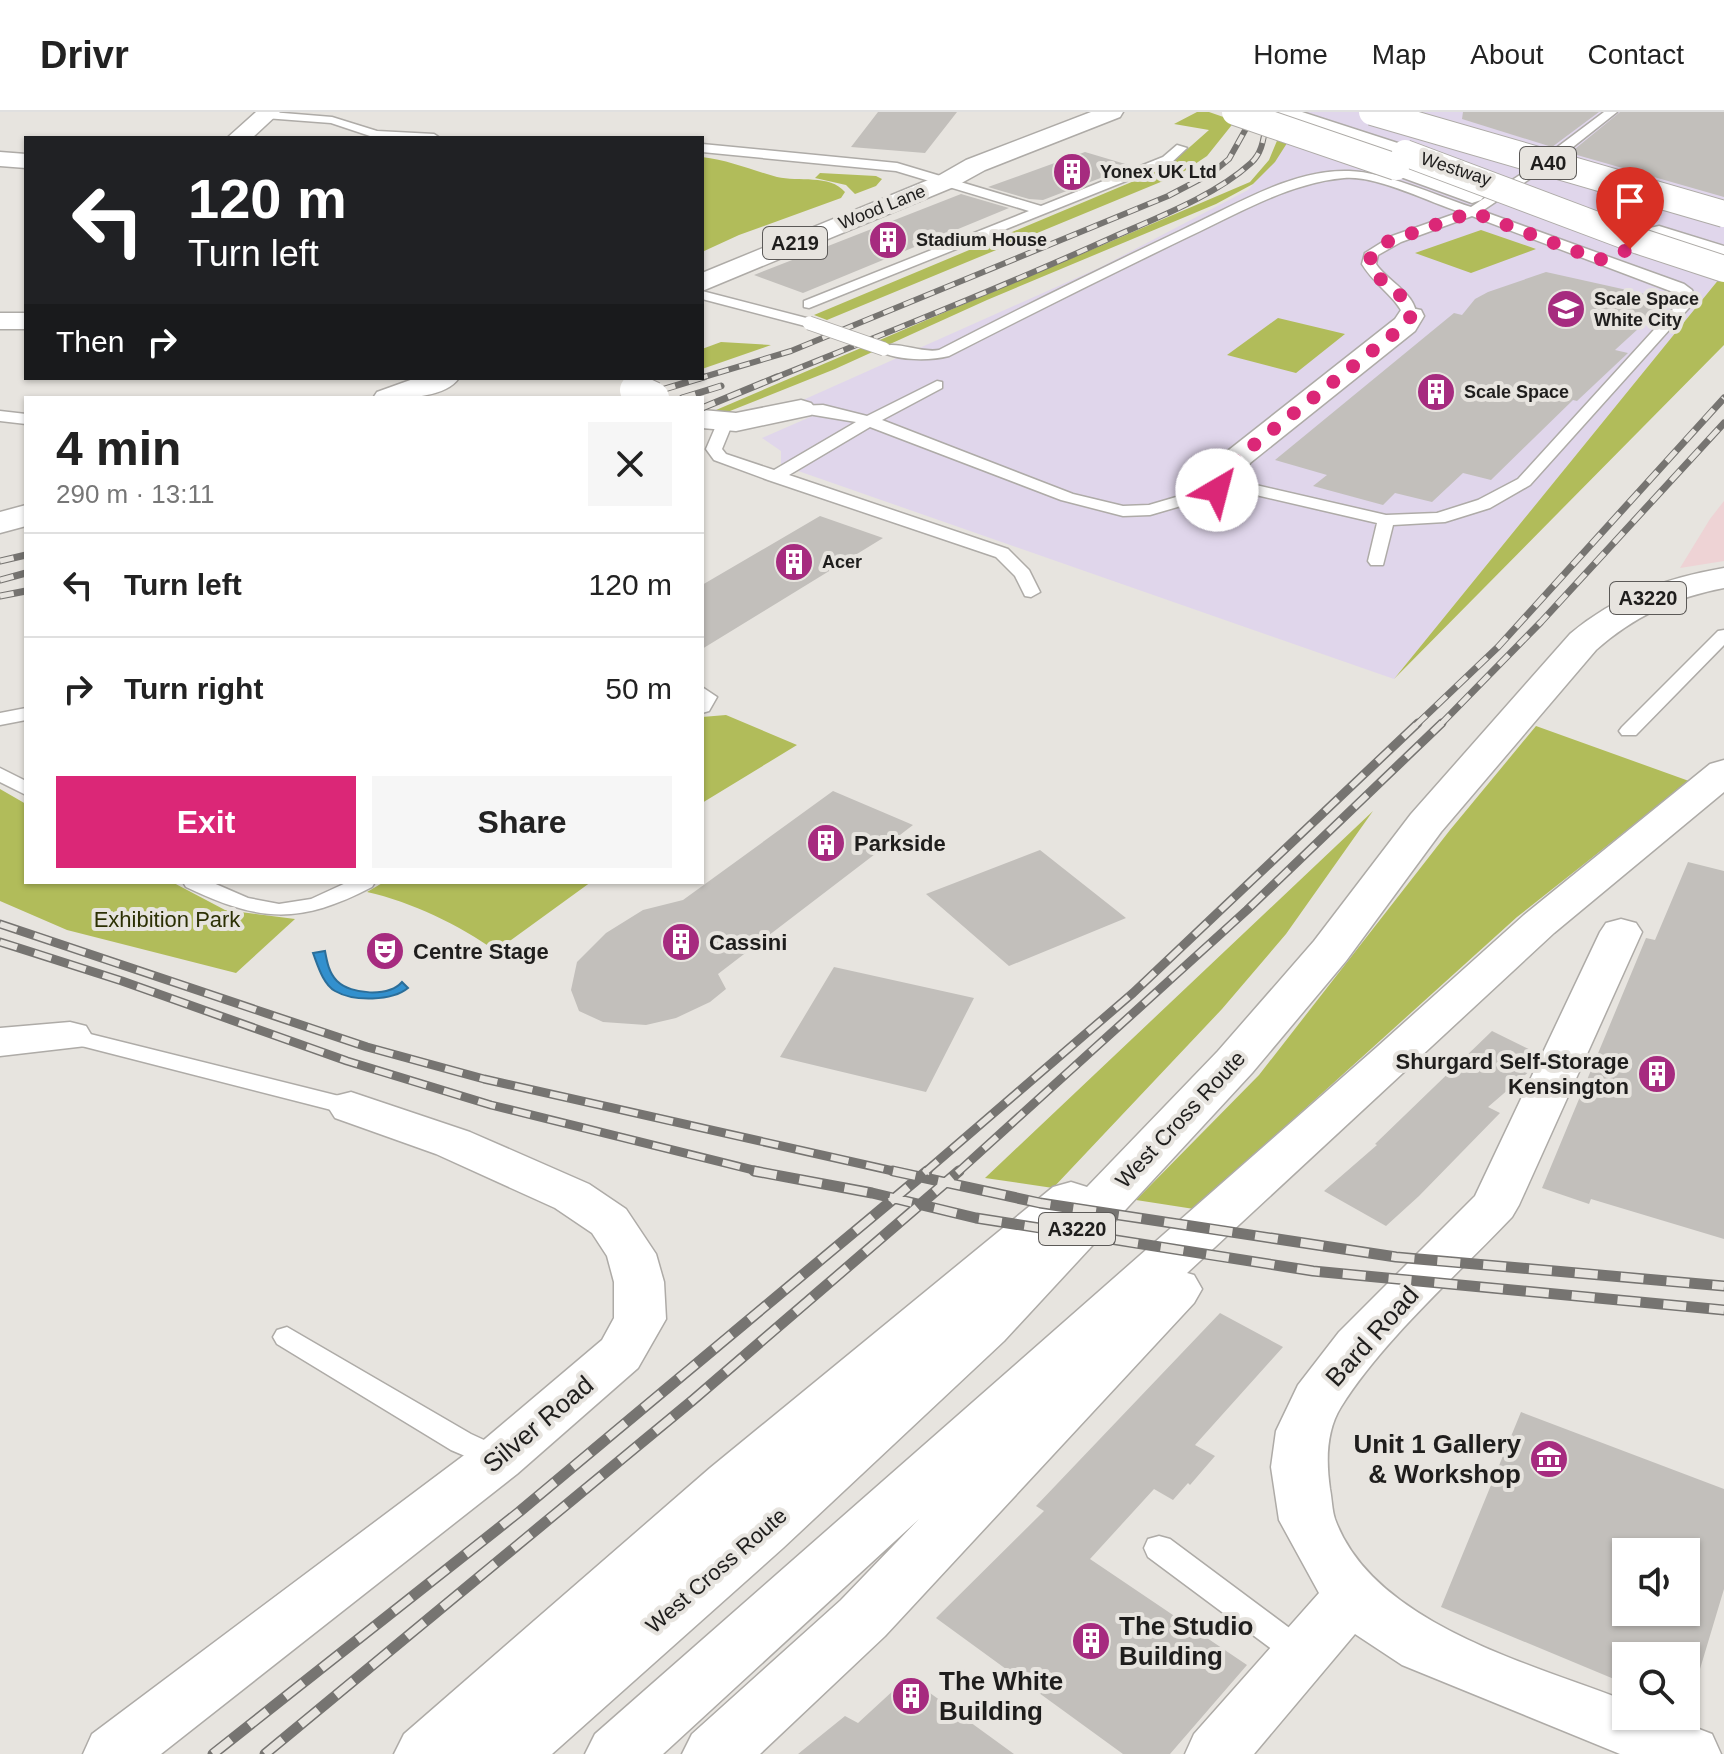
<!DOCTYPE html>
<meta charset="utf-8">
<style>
body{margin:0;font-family:Arial,sans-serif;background:#f6f6f6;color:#222;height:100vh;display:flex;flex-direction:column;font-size:30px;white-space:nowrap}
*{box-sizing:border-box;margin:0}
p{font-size:26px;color:#767676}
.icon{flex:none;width:44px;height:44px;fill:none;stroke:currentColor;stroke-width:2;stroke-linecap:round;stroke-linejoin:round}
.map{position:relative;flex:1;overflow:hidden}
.side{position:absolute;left:24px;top:284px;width:680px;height:488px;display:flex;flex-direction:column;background:#fff;border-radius:0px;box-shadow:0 2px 6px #0004}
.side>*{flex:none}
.guide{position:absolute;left:24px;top:24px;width:680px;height:244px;border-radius:0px;box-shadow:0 2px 6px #0004;background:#202124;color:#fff;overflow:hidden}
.buttons{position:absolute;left:1612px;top:1426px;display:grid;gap:16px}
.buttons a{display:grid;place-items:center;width:88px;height:88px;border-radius:0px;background:#fff;box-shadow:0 2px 6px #0004;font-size:40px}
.pin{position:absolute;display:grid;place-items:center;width:68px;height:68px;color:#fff;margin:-82px -34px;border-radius:50% 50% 50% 0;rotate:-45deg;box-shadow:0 0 8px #0007}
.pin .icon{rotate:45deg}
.me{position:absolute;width:88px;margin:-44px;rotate:37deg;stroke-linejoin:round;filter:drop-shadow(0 0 6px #0008)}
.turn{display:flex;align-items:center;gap:28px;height:168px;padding:0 32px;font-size:36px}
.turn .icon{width:104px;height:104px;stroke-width:2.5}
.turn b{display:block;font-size:56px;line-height:68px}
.then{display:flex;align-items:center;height:76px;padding:0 32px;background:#0003;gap:16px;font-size:30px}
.round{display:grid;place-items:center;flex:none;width:84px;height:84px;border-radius:0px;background:#f6f6f6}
.overview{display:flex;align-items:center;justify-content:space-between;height:136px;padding:0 32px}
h1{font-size:48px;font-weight:700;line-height:60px}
.action{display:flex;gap:16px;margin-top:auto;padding:16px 32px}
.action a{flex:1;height:92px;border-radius:0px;background:#db2777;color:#fff;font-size:32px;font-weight:700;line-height:92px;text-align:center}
.action a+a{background:#f6f6f6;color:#222}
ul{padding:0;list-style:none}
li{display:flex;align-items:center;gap:24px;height:104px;padding:0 32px;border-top:2px solid #e0e0e0}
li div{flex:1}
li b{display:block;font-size:30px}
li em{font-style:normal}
header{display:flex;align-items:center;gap:48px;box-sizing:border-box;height:112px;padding:0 40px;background:#fff;border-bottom:2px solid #e0e0e0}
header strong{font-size:38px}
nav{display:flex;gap:44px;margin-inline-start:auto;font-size:28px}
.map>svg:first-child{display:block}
.industrial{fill:#eed3d5}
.education{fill:#e0d6eb}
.green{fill:#b1bc5a}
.water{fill:#3290ce;stroke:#2c6e99;stroke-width:2}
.building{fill:#c2bfbb;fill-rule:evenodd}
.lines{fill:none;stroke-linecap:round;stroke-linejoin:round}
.lane-casing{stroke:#aeaba7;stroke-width:3}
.street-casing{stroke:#aeaba7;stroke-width:3}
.secondary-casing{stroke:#aeaba7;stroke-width:3}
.primary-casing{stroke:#aeaba7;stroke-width:3}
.highway-casing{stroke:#aeaba7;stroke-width:3}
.lane{fill:#fff;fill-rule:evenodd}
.street{fill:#fff;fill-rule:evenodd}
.secondary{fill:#fff;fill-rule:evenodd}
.primary{fill:#fff;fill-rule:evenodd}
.highway{fill:#fff;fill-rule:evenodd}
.rail-far3-casing{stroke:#767471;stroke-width:6}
.rail-far2-casing{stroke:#767471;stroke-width:7}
.rail-far1-casing{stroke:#767471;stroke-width:9}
.rail-casing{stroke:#767471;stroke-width:11}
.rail-far3{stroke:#e7e4df;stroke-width:4;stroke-dasharray:11;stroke-linecap:butt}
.rail-far2{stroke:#e7e4df;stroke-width:5;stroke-dasharray:14;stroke-linecap:butt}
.rail-far1{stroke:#e7e4df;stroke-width:6;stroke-dasharray:18;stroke-linecap:butt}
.rail{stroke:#e7e4df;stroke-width:8;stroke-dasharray:23;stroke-linecap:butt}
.lane-bridge-casing{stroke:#aeaba7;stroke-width:15;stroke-linecap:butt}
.street-bridge-casing{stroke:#aeaba7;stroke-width:34;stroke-linecap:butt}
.highway-bridge-casing{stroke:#aeaba7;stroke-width:28;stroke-linecap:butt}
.lane-bridge{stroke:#fff;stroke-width:13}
.street-bridge{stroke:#fff;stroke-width:32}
.highway-bridge{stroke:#fff;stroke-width:26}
.route{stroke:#db2777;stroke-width:14;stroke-dasharray:0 25.2}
.labels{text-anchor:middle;stroke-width:8;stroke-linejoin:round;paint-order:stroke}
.far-street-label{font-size:18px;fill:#1f1e1d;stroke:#e7e4df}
.far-poi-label{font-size:18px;font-weight:bold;fill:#1f1e1d;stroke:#e7e4df;text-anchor:start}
.shield{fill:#e7e4df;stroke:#5b5957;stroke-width:2}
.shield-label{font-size:20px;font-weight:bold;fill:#1f1e1d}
.poi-label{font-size:22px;font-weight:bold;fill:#1f1e1d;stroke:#e7e4df;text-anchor:start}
.park-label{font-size:22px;fill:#2c3004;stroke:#e7e4df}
.street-label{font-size:22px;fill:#1f1e1d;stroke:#e7e4df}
.near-street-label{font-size:26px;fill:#1f1e1d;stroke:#e7e4df}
.near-poi-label{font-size:26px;font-weight:bold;fill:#1f1e1d;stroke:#e7e4df;text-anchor:start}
</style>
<header>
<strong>Drivr</strong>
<nav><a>Home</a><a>Map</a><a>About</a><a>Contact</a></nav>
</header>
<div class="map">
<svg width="1724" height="1642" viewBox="0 0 1724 1642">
<rect width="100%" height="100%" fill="#e7e4df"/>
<path class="industrial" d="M1724,389V449L1680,456L1710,407Z"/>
<path class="education" d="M1289,0H1724V161L1394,567L781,353V339L762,326L817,302L794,292L1101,155L1248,78L1278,44Z"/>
<path class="green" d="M1197,0H1209L1235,9L1207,44L1180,62L827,208L814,203L1146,64L1174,49L1209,18L1174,12Z
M1279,24L1289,28L1275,50L1253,72L1216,92L987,188L835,257L730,299L709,301L1250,70L1269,48Z
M702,45C729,48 751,58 777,65C798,70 830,62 845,80L841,86L739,123L702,140Z
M820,61L876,64L882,67L876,74L855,82L846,73L815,66Z
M1481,118L1536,137L1471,161L1415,141Z
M1724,161V233L1394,567Z
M1278,206L1345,222L1296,261L1227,243Z
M721,230L771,233L702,257V237Z
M726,603L797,633L702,691V605Z
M1536,614L1689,669L1517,805L1194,1097L1136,1088L1259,963L1450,718Z
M0,677L26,692V770H172L225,798L295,807L236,861L67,818L0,789Z
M1373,699L1286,822L1222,897L1053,1076L985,1066Z
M384,770H591L496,839C459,813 412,790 367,780Z"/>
<path class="water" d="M325,839C327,850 329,861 337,869C351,883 389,885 402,870L408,876C392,889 354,890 335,879C323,872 318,854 313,841Z"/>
<path class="building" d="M878,0H957L925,41L851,35Z
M1463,0H1599L1552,35L1462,7Z
M1620,0H1724V85L1570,41Z
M1085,40L1132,54L1043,88L1029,87L988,75Z
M961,82L1009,96L803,181L754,163Z
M1546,160L1645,182L1638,189L1662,195L1615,238L1628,241L1577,289L1573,288L1491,368L1463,361L1432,390L1395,381L1383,393L1313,374L1327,363L1275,348L1454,201L1462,203L1475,187L1488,180Z
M820,404L883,426L702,537V473Z
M833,679L913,713L718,862L726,877L710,890L676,906L646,913L603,910L579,899L571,878L577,850L606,821L643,798L683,788Z
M1040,738L1126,806L1009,854L926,782Z
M1688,750L1724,759V1127L1591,1087L1589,1092L1542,1076L1646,826L1655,828Z
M834,855L974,886L926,980L780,945Z
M1492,919L1539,942L1532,957L1488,995L1500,1001L1419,1084L1386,1114L1324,1079L1377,1033L1375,1032Z
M1220,1201L1283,1235L1195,1333L1215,1344L1190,1373L1188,1371L1173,1388L1154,1377L1090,1447L1247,1553L1170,1642H1123L936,1506L1044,1399L1036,1394Z
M1521,1300L1724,1377V1477L1694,1577L1686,1576V1544H1626V1572L1441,1495ZM1626,1440H1686V1500H1626Z
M908,1565L1014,1642H798L845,1604L858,1611Z"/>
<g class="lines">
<g class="lane-casing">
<path id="lane" d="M271,0L332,5L377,19L434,22L440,26H376L331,11L265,6L259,3Z
M1604,0H1617L1549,54L1482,99L1684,172L1692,178L1696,188L1530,373L1490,396L1445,410L1393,413L1383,453H1371L1368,449L1377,411L1243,380L1219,383L1150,403L1123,404L1061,388L870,315L789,363L1008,437L1029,458L1040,480L1031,485L1025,484L1015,464L996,445L768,368L714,348L706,337L715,316L709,310L717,305L731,315L722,337L726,342L774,358L856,310L796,300V294L823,293L867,304L937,269L942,270V276L882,308L1073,382L1123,394L1149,393L1217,373L1243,370L1386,403L1437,401L1478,388L1518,367L1682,187L1681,183L1472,104L1401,130L1378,143L1376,152C1388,170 1419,183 1416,207H1406C1394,182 1376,175 1362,152L1365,141L1392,124L1460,100C1429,90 1376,63 1344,66C1289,71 1239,101 1190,124C1109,163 1029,203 949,244C929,249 893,249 877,237C892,226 920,242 939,238C1020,196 1102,156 1184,117C1234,94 1292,57 1349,59C1386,60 1434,83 1471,95L1523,61Z
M702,32L897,51L1041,94L1163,45L1177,33L1187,36L1171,51L809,196L804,195V189L1029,99L896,59L702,40Z
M702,179L814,208L816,211L809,215L702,187Z
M0,299L26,302V312L0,309Z
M1724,518V533L1636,623H1622L1619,619L1622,615L1718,519Z
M702,575L717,585L709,599L702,601Z
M26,596V608L0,613V601Z
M0,656L26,669V683L0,670Z
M183,770H211L248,786L279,792L311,787L348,770H375L372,775C299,813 259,810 186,775Z
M70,917L351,987L360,989L363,995L360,1001L351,1003L62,929L58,924L62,919Z
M287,1215L471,1322L508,1339L512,1347L508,1355L498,1358L451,1338L277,1232L273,1225L277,1218Z
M1159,1424L1170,1427L1311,1532L1316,1541L1311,1550L1300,1554L1289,1550L1148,1445L1144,1436L1148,1427Z"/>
</g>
<g class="street-casing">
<path id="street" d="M256,0H280L252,26H227Z
M1411,196L1421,198L1424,204L1415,219L1250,351L1245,366L1253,376L1248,383L1237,385L1226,383L1215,366L1225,341L1395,207L1401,198Z
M0,201H26V217H0Z
M801,288L811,291L816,297L811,303L736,319L702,316V298L736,301Z
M1621,807L1636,811L1642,820L1519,1093L1512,1105C1458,1162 1382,1229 1341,1295C1326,1319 1326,1349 1330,1377C1332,1387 1332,1398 1335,1407C1373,1512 1532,1552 1626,1589V1604H1665L1712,1622L1721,1642H1620L1402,1553L1355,1522L1254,1642H1185L1194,1622L1319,1481L1279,1408L1271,1355L1276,1319L1298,1273L1339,1220L1475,1084L1600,820L1606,811Z
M70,910L86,914L92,924L86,934L0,944V916Z
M351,980L470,1020L589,1072L626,1097L656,1142L664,1170L666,1207L638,1256L517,1362L161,1642H83L92,1622L479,1332L602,1228L614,1206V1170L607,1144L592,1121L555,1096L436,1042L335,1006L328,995L335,984Z"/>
</g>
<g class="secondary-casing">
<path id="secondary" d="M0,40L26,42V56L0,54Z"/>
</g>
<g class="primary-casing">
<path id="primary" d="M1091,0H1123L1120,5L985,58L956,74L702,179V161L938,64L966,48Z
M416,266H459C444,288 397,286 373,286L377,280Z
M26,393V414L0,421V400Z"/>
</g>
<g class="highway-casing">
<path id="highway" d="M1268,0H1302L1413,36L1417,41L1413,46H1397L1271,5Z
M1396,48L1481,78L1485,83L1481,88L1472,91L1387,60L1384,55L1387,50Z
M1659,114L1724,134V151L1650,128L1646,122L1650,116Z
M1724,456V476C1675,485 1633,505 1596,538L1441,720L1346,849L1252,961L1004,1229L783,1436L552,1642H394L404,1622L710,1356L1053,1075L1071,1070L1087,1075L1218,939L1314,829L1411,702L1570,522C1615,484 1666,466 1724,456Z
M1724,648V680L1554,821L1187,1161L1194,1163L1202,1177L1194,1191L885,1524L760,1642H682L692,1622L841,1488L919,1407L663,1642H585L595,1622L1377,935L1524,803L1710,652Z"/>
</g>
<use href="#lane" class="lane"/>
<use href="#street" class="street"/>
<use href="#secondary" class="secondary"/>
<use href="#primary" class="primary"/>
<use href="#highway" class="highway"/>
<g class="rail-far3-casing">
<path id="rail-far3" d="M697,267L791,239L1168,84L1212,61L1229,47L1248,13
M772,267C886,221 1000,176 1111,126C1156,106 1215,84 1251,51C1261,42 1263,30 1265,18"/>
</g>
<g class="rail-far2-casing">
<path id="rail-far2" d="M635,286L704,265
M682,286L721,274
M702,296L777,265
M0,449L26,443
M0,468L26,461
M0,484L26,479
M1416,613L1498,535L1724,286
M1440,613L1541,510L1724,311"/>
</g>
<g class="rail-far1-casing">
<path id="rail-far1" d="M0,812L367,935L484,967L902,1061
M0,830L122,869L347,949L491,993L765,1061
M924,1061L1133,881L1418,611
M957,1061L1247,798L1442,611"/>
</g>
<g class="rail-casing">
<path id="rail" d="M754,1059L872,1081L976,1106L1313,1159L1724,1198
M893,1059L1040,1091L1396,1145L1724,1174
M213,1642L519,1400L927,1059
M265,1642L693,1288L959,1059"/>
</g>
<use href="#rail-far3" class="rail-far3"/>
<use href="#rail-far2" class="rail-far2"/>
<use href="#rail-far1" class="rail-far1"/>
<use href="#rail" class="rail"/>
<g class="lane-bridge-casing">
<path id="lane-bridge" d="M809,211L884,237"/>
</g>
<g class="street-bridge-casing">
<path id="street-bridge" d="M636,278L653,286"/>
</g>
<g class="highway-bridge-casing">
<path id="highway-bridge" d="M1235,0L1396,55
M1372,0L1724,102
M1405,41L1639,129L1724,157"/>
</g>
<use href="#lane-bridge" class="lane-bridge"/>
<use href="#street-bridge" class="street-bridge"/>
<use href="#highway-bridge" class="highway-bridge"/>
</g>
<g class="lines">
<path class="route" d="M1217,378L1237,376L1230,366L1236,347L1405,213L1411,204C1405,176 1381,176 1369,152L1372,141L1387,130L1472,100L1599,148L1630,137"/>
</g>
<defs>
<g id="building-disc" transform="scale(2)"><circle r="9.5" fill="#a62b7f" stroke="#e7e4df"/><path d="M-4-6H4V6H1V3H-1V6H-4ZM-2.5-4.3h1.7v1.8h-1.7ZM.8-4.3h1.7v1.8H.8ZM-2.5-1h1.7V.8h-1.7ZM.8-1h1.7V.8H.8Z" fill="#fff"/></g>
<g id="university-disc" transform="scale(2)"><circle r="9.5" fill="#a62b7f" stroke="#e7e4df"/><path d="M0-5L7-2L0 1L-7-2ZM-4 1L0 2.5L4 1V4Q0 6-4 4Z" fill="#fff"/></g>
<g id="theatre-disc" transform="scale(2)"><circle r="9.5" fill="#a62b7f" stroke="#e7e4df"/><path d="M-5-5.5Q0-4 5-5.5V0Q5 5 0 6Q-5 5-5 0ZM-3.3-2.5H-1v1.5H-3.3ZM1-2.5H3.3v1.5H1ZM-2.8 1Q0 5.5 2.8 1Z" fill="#fff"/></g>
<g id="museum-disc" transform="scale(2)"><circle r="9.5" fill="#a62b7f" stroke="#e7e4df"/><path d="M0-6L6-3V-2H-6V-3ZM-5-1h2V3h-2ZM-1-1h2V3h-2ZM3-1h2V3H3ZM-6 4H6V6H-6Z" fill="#fff"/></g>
</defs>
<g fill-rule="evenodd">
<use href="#building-disc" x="1072" y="60"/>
<use href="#building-disc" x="888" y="128"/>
<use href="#university-disc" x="1566" y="197"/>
<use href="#building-disc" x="1436" y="280"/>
<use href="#building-disc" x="794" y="450"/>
<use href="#building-disc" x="826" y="731"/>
<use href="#building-disc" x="681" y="830"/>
<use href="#theatre-disc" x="385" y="839"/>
<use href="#building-disc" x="1657" y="962"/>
<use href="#museum-disc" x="1549" y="1347"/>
<use href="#building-disc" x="1091" y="1529"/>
<use href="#building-disc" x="911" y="1584"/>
</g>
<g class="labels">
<g class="far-street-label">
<text transform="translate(1456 57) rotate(18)" y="6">Westway</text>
<text transform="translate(882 95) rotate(-22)" y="6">Wood Lane</text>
</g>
<g class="far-poi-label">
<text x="1100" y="66">Yonex UK Ltd</text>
<text x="916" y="134">Stadium House</text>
<text x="1594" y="193">Scale Space<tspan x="1594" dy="21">White City</tspan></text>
<text x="1464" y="286">Scale Space</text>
<text x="822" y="456">Acer</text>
</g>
<g class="shield">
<rect x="1520" y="35" width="56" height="32" rx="6"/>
<rect x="763" y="115" width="64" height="32" rx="6"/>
<rect x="1610" y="470" width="76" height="32" rx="6"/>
<rect x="1039" y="1101" width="76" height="32" rx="6"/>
</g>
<g class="shield-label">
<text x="1548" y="58">A40</text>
<text x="795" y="138">A219</text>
<text x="1648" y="493">A3220</text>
<text x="1077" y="1124">A3220</text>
</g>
<g class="poi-label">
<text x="854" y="739">Parkside</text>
<text x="709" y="838">Cassini</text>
<text x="413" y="847">Centre Stage</text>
<text x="1629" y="957" text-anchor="end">Shurgard Self-Storage<tspan x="1629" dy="25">Kensington</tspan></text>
</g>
<g class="park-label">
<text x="167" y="815">Exhibition Park</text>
</g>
<g class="street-label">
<text transform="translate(1180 1007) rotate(-47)" y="8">West Cross Route</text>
<text transform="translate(716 1458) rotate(-41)" y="8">West Cross Route</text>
</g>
<g class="near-street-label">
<text transform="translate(1372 1224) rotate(-48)" y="9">Bard Road</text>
<text transform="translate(538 1312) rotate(-40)" y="9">Silver Road</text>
</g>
<g class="near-poi-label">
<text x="1521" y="1341" text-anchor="end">Unit 1 Gallery<tspan x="1521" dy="30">&amp; Workshop</tspan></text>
<text x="1119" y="1523">The Studio<tspan x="1119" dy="30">Building</tspan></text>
<text x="939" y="1578">The White<tspan x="939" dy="30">Building</tspan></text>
</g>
</g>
</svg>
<div class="buttons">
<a><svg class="icon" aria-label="sound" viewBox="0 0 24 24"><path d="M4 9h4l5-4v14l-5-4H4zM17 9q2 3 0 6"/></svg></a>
<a><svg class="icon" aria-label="search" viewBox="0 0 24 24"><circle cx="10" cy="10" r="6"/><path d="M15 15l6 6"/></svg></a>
</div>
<div class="pin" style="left:1630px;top:137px;background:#d93025"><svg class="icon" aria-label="arrive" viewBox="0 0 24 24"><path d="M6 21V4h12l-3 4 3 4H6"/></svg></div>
<svg class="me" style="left:1217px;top:378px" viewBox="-20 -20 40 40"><circle r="19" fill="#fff"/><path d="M0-13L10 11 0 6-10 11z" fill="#db2777"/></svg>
<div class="guide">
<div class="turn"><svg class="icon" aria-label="left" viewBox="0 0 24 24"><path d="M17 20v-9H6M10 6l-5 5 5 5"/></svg><div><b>120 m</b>Turn left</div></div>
<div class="then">Then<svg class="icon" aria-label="right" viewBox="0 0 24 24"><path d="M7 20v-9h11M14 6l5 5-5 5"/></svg></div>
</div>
<section class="side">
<div class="overview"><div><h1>4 min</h1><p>290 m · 13:11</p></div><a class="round"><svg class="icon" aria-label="close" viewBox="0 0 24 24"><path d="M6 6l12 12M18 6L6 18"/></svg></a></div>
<ul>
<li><svg class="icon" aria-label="left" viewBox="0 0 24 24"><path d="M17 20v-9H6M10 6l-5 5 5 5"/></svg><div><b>Turn left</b></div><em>120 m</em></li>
<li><svg class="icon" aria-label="right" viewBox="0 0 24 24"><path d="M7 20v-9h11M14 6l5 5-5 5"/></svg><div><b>Turn right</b></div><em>50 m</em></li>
</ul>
<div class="action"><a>Exit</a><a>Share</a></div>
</section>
</div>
